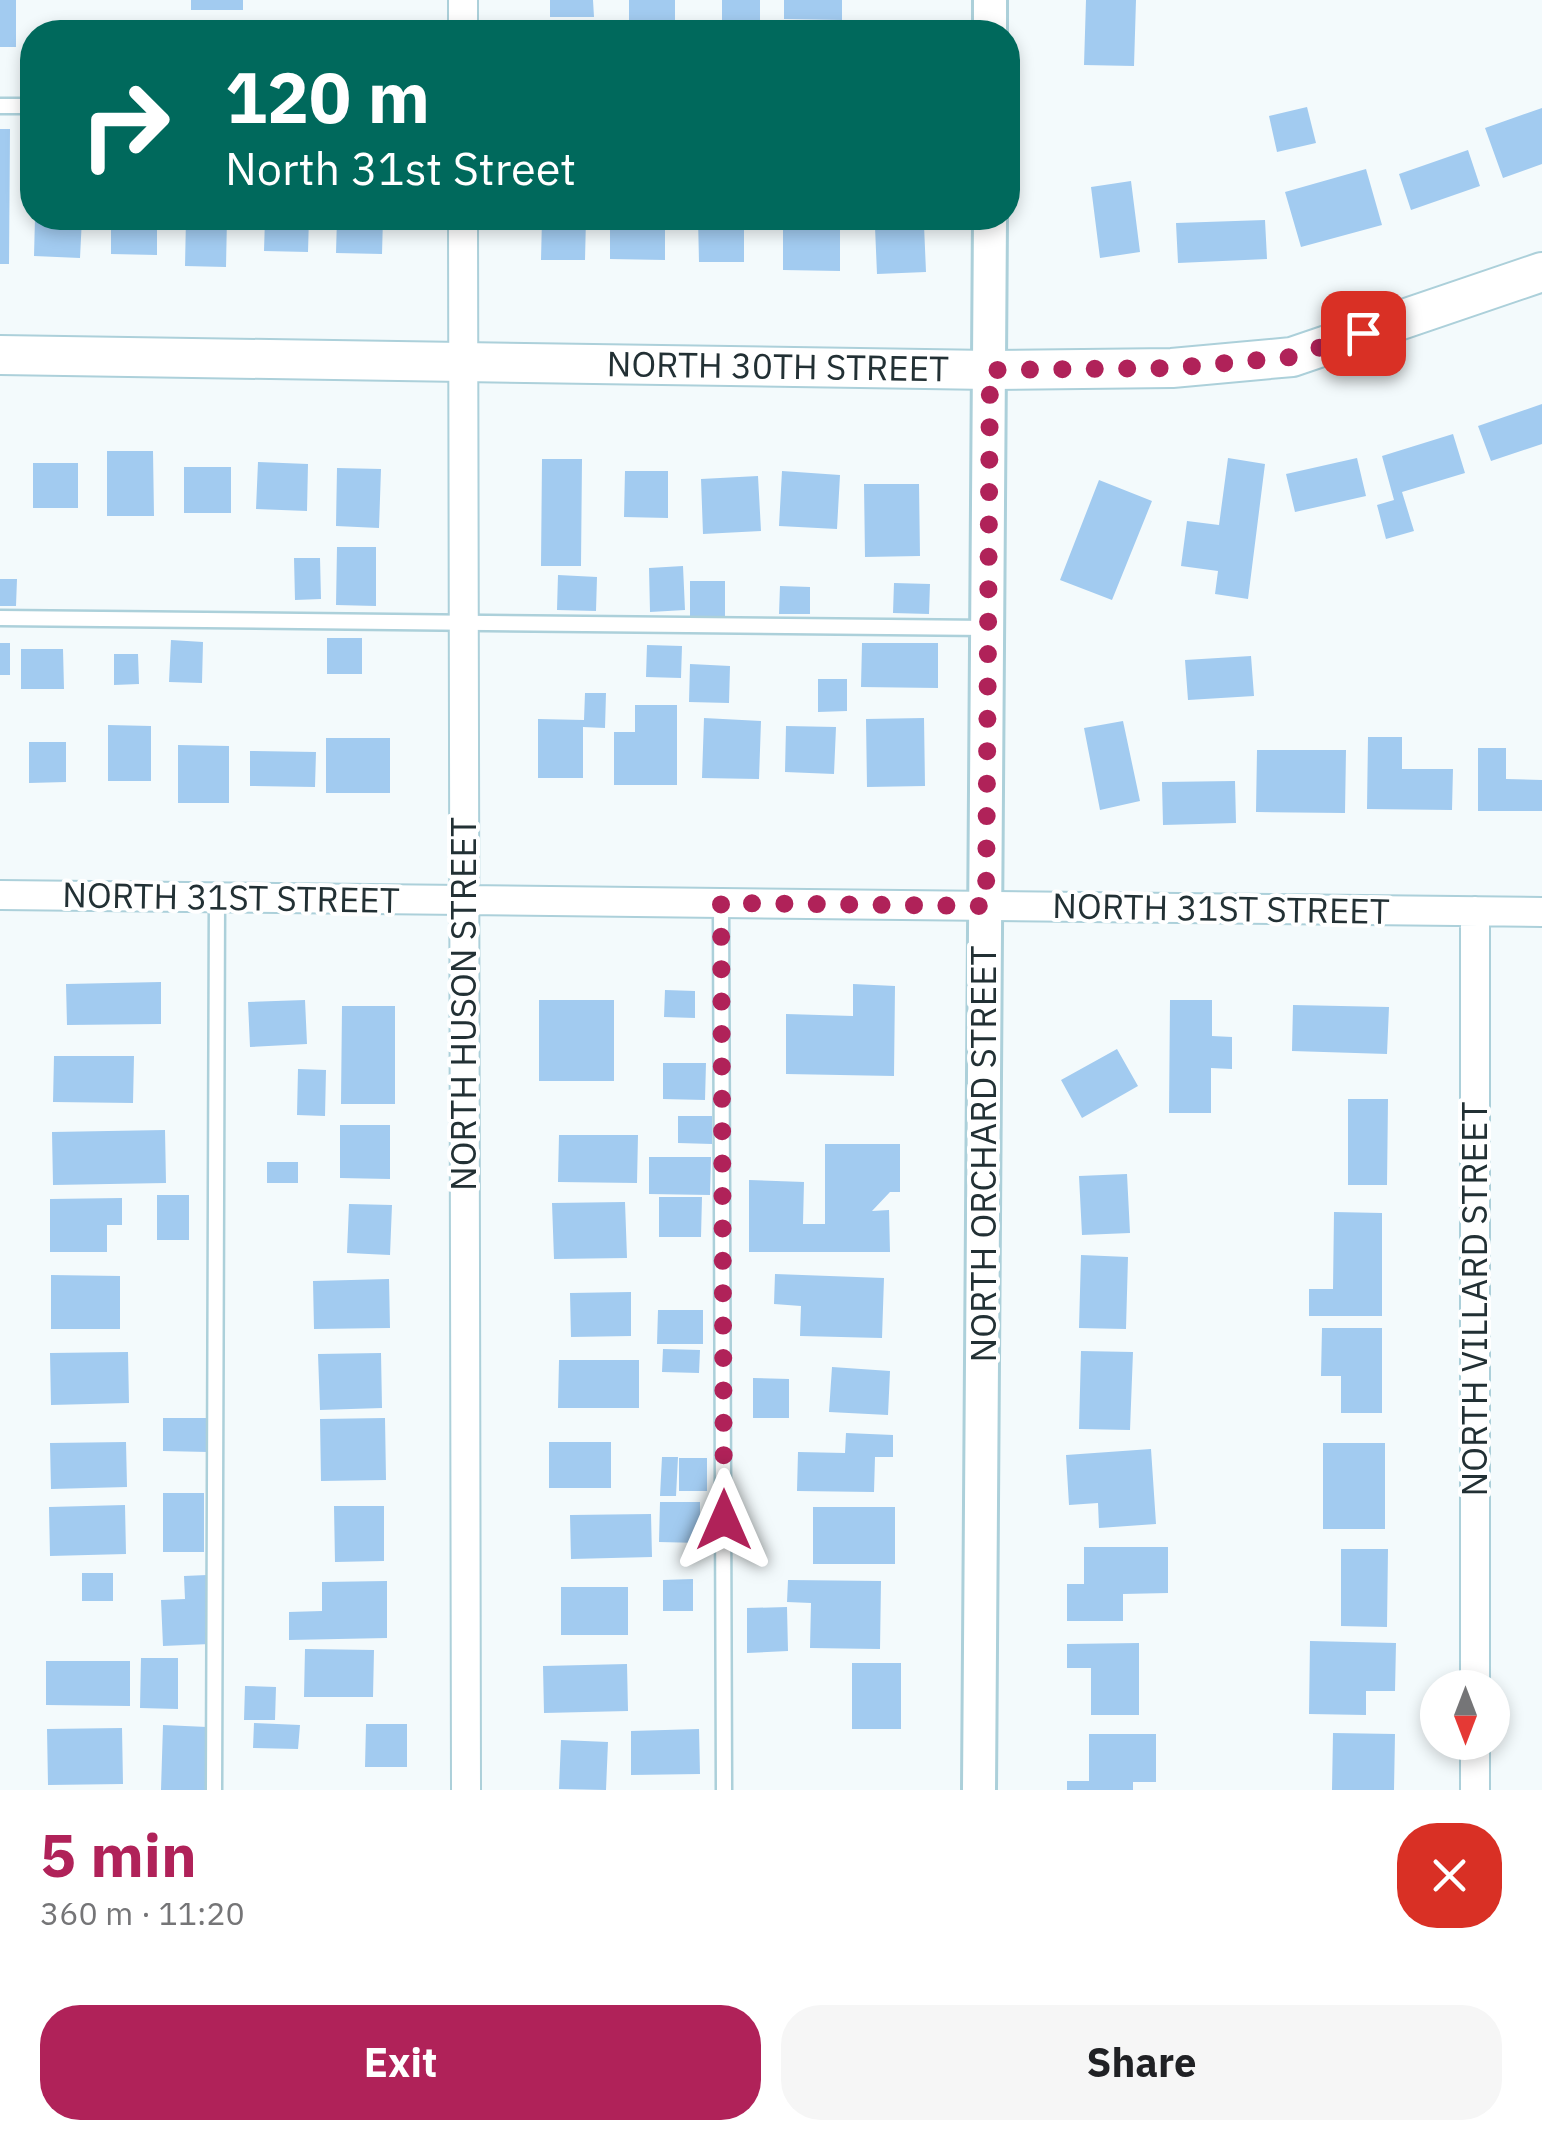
<!DOCTYPE html>
<meta charset="utf-8">
<style>
body{margin:0;font-family:"IBM Plex Sans",sans-serif;background:#f6f6f6;color:#202124;height:100vh;display:flex;flex-direction:column;font-size:38px;white-space:nowrap}
*{box-sizing:border-box;margin:0}
p{font-size:32px;color:#757577}
.icon{flex:none;width:55px;height:55px;fill:none;stroke:currentColor;stroke-width:2;stroke-linecap:round;stroke-linejoin:round}
.map{position:relative;height:1790px;overflow:hidden}
.side{display:flex;flex-direction:column;background:#fff;flex:1}
.side>*{flex:none}
.top-card{position:absolute;left:20px;top:20px;width:1000px;height:210px;border-radius:40px;box-shadow:0 5px 15px #0003;background:#00695c;color:#fff;overflow:hidden}
.needle{width:65px;rotate:180deg}
.fabs{position:absolute;left:1420px;top:1670px;display:grid;gap:20px}
.fabs a{display:grid;place-items:center;width:90px;height:90px;border-radius:50%;background:#fff;box-shadow:0 5px 15px #0003;font-size:50px}
.pin{position:absolute;display:grid;place-items:center;width:85px;height:85px;color:#fff;margin:-42px;border-radius:20px;box-shadow:0 5px 15px #0006}
.me{position:absolute;width:110px;margin:-55px;rotate:0deg;stroke-linejoin:round;filter:drop-shadow(0 0 8px #0008)}
.turn{display:flex;align-items:center;gap:35px;height:210px;padding:0 40px;font-size:45px}
.turn .icon{width:130px;height:130px;stroke-width:2.5}
.turn b{display:block;font-size:70px;line-height:85px}
.round{display:grid;place-items:center;flex:none;width:105px;height:105px;border-radius:40px;background:#f6f6f6}
.headline{display:flex;align-items:center;justify-content:space-between;height:170px;padding:0 40px}
h1{font-size:60px;font-weight:700;line-height:75px;color:#b02259}
.button{display:flex;gap:20px;margin-top:auto;padding:20px 40px}
.button a{flex:1;height:115px;border-radius:40px;background:#b02259;color:#fff;font-size:40px;font-weight:700;line-height:115px;text-align:center}
.button a+a{background:#f6f6f6;color:#202124}
.map>svg:first-child{display:block}
.building{fill:#a2cbf0}
.lines{fill:none;stroke-linecap:round;stroke-linejoin:round}
.service-casing{stroke:#acd0da;stroke-width:19}
.minor-casing{stroke:#acd0da;stroke-width:32}
.tertiary-casing{stroke:#acd0da;stroke-width:38}
.secondary-casing{stroke:#acd0da;stroke-width:42}
.service{stroke:#fff;stroke-width:14}
.minor{stroke:#fff;stroke-width:28}
.tertiary{stroke:#fff;stroke-width:32}
.secondary{stroke:#fff;stroke-width:38}
.route{stroke:#b02259;stroke-width:18;stroke-dasharray:0 32.4}
.labels{text-anchor:middle;stroke-width:8;stroke-linejoin:round;paint-order:stroke}
.street-label{font-size:35px;fill:#223034;stroke:#fff}
</style>
<div class="map">
<svg width="1542" height="1790" viewBox="0 0 1542 1790">
<rect width="100%" height="100%" fill="#f3fafc"/>
<path class="building" d="M0,0H16V47H0Z
M191,0H243V10H191Z
M550,0H593L594,17H550Z
M629,0H675V23L629,24Z
M722,0H760V20H722Z
M784,0H842V20L784,19Z
M1086,0H1136L1134,66L1084,65Z
M546,24H594V32H546Z
M1307,107L1316,143L1277,152L1269,116Z
M1542,108V164L1503,178L1485,128Z
M0,129H10L9,264H0Z
M1468,150L1480,186L1411,210L1399,174Z
M1366,169L1382,225L1301,247L1285,192Z
M1131,181L1140,252L1100,258L1091,187Z
M35,218H82L80,258L34,256Z
M111,218H157V255L111,254Z
M186,218H227L226,267L185,266Z
M265,218H309L308,252L264,251Z
M337,218H383L382,254L336,253Z
M542,218H586L585,260H541Z
M610,218H665V260L610,259Z
M698,218H744V262H699Z
M783,218H812V228H840V271L783,270Z
M1265,220L1267,259L1178,263L1176,223Z
M924,225L926,272L877,274L875,227Z
M1542,404V444L1491,461L1478,426Z
M1453,434L1465,473L1402,492L1414,531L1386,539L1377,505L1394,500L1382,456Z
M107,451H153L154,516H107Z
M1228,458L1265,464L1248,599L1215,594L1218,571L1181,566L1187,521L1219,525Z
M1357,458L1366,496L1295,512L1286,474Z
M542,459H582L581,566H541Z
M258,462L308,464L307,511L256,509Z
M33,463H78V508H33Z
M184,467H231V513H184Z
M337,468L381,469L379,528L336,526Z
M625,471H668V518L624,517Z
M782,471L840,475L837,529L779,526Z
M758,476L761,531L703,534L701,479Z
M1099,480L1152,501L1112,600L1060,580Z
M864,484H919L920,556L865,557Z
M337,547H376V606L336,605Z
M294,558H320L321,599L295,600Z
M683,566L685,610L650,612L649,568Z
M558,575L597,577L596,611L557,610Z
M0,579H17L16,606H0Z
M690,581H725V617H690Z
M894,583L930,584L929,614L893,613Z
M780,586L810,587V614H779Z
M327,638H362V674H327Z
M171,640L203,642L202,683L169,682Z
M0,643H10V675H0Z
M862,643H938V688L861,687Z
M647,645L682,646L681,678L646,677Z
M21,649H63L64,689H21Z
M114,654H138L139,684L114,685Z
M1251,656L1254,696L1188,700L1185,660Z
M690,664L730,666L729,703L689,702Z
M818,679H847V711L818,712Z
M585,693H606L605,728L583,727V778H538V719L584,720Z
M635,705H677V785H614V732H635Z
M704,718L761,721L759,779L702,778Z
M924,718L925,786L867,787L866,719Z
M1123,721L1140,801L1100,810L1084,728Z
M108,725L151,726V781H108Z
M786,726L836,727L834,774L785,772Z
M1368,737H1402V769H1453L1452,810L1367,809Z
M326,738H390V793H326Z
M29,742H66V782L29,783Z
M178,745L229,746V803H178Z
M1478,748H1506V779L1542,780V811H1478Z
M1257,750H1346L1345,813L1256,812Z
M250,751L316,752L315,787L250,786Z
M1235,781L1236,823L1163,825L1162,782Z
M161,982V1024L67,1025L66,984Z
M853,984L895,986L894,1076L786,1074V1014L853,1016Z
M665,990L695,991V1018L664,1017Z
M305,1000L307,1044L250,1047L248,1002Z
M539,1000H614V1081H539Z
M1170,1000H1212V1036L1232,1037V1069L1211,1068V1113H1169Z
M1293,1005L1389,1007L1387,1054L1292,1051Z
M342,1006H395V1104H341Z
M1117,1049L1138,1086L1082,1118L1061,1080Z
M54,1056H134L133,1103L53,1102Z
M663,1063H706L705,1100L663,1099Z
M298,1069L326,1070L325,1116L297,1115Z
M1348,1099H1388L1387,1185H1348Z
M678,1116H712V1144L678,1143Z
M340,1125H390V1179L340,1178Z
M165,1130L166,1183L53,1185L52,1132Z
M559,1135H638L637,1183L558,1182Z
M825,1144H900V1192H890L872,1211L889,1210L890,1252H749V1180L804,1182L803,1224H825Z
M649,1157H711L710,1195L649,1194Z
M267,1162H298V1183H267Z
M1127,1174L1130,1233L1082,1235L1079,1176Z
M157,1195H189V1240H157Z
M659,1197H702L701,1237H659Z
M122,1198V1225H107V1252H50V1199Z
M625,1202L627,1258L554,1259L552,1203Z
M349,1204L392,1205L390,1255L347,1253Z
M1334,1212L1382,1213V1316H1309V1289H1333Z
M1081,1255L1128,1257L1126,1329L1079,1328Z
M775,1274L884,1278L882,1338L800,1336L801,1306L774,1304Z
M51,1275L120,1276V1329H51Z
M389,1279L390,1328L314,1329L313,1281Z
M631,1292V1336L571,1337L570,1293Z
M658,1310H703V1344H657Z
M1322,1328H1382V1413H1341V1376H1321Z
M663,1349L700,1350L699,1373L662,1372Z
M1081,1351L1133,1352L1130,1430L1079,1429Z
M128,1352L129,1403L51,1405L50,1353Z
M381,1353L382,1408L320,1410L318,1354Z
M559,1360H639V1408H558Z
M832,1367L890,1371L888,1415L829,1412Z
M753,1378L789,1379V1418H753Z
M163,1418H208V1452L163,1451Z
M385,1418L386,1480L321,1481L320,1419Z
M846,1433L893,1435V1457H875L874,1492L797,1491L798,1452L845,1453Z
M126,1442L127,1487L51,1489L50,1443Z
M549,1442H611V1488H549Z
M1323,1443H1385V1529H1323Z
M1151,1449L1156,1524L1099,1528L1098,1503L1069,1505L1066,1455Z
M662,1457H678L676,1496H660Z
M679,1458H707V1491H679Z
M163,1493H204V1552H163Z
M660,1502H700V1543L659,1542Z
M125,1505L126,1554L50,1556L49,1507Z
M334,1506H384V1561L335,1562Z
M813,1507H895V1564H813Z
M651,1514L652,1557L571,1559L570,1515Z
M1084,1547H1168V1593L1123,1594V1621H1067V1584H1084Z
M1341,1549H1388L1387,1627L1341,1626Z
M82,1573H113V1601H82Z
M207,1575L210,1644L163,1646L161,1600L185,1599L184,1576Z
M693,1579V1611H663V1580Z
M788,1580L881,1581L880,1649L810,1648L811,1603L787,1602Z
M387,1581V1638L289,1640V1612L322,1611V1582Z
M561,1587H628V1635H561Z
M787,1607L788,1651L747,1653V1608Z
M1310,1641L1396,1643L1395,1691H1366V1715L1309,1714Z
M1139,1643V1715H1091V1668H1067V1644Z
M305,1649L374,1650L373,1697H304Z
M141,1658H178V1709L140,1708Z
M46,1661H130V1706L46,1705Z
M852,1663H901V1729H852Z
M627,1664L628,1711L544,1713L543,1666Z
M245,1686L276,1687L275,1720H244Z
M254,1723L300,1725L298,1749L253,1748Z
M366,1724H407V1767H365Z
M163,1725L207,1727L205,1790H161Z
M122,1728L123,1784L48,1785L47,1729Z
M699,1729L700,1774L631,1775V1731Z
M1333,1733L1395,1734L1394,1790H1332Z
M1089,1734H1156V1782H1133V1790H1067V1781H1089Z
M561,1740L608,1742L606,1790L559,1789Z"/>
<g class="lines">
<g class="service-casing">
<path id="service" d="M0,106H32
M0,618L988,628
M721,903L724,1790
M214,1790L217,897"/>
</g>
<g class="minor-casing">
<path id="minor" d="M463,0V32
M463,218L466,1790
M0,895L1542,912
M1475,911V1688
M1475,1742V1790"/>
</g>
<g class="tertiary-casing">
<path id="tertiary" d="M990,0V32
M979,1790L990,218"/>
</g>
<g class="secondary-casing">
<g id="secondary">
<path id="s1" d="M0,355L990,370L1172,368L1292,357L1542,272"/>
</g>
</g>
<use href="#service" class="service"/>
<use href="#minor" class="minor"/>
<use href="#tertiary" class="tertiary"/>
<use href="#secondary" class="secondary"/>
</g>
<g class="lines">
<path class="route" d="M724,1520L721,903L986,906L990,370L1172,368L1292,357L1363,333"/>
</g>
<g class="labels">
<g class="street-label">
<text dy="12" stroke="none"><textPath href="#s1" startOffset="778">NORTH 30TH STREET</textPath></text>
<text transform="translate(231 898) rotate(1)" y="12">NORTH 31ST STREET</text>
<text transform="translate(1221 909) rotate(1)" y="12">NORTH 31ST STREET</text>
<text transform="translate(464 1004) rotate(-90)" y="12">NORTH HUSON STREET</text>
<text transform="translate(984 1154) rotate(-90)" y="12">NORTH ORCHARD STREET</text>
<text transform="translate(1475 1299) rotate(-90)" y="12">NORTH VILLARD STREET</text>
</g>
</g>
</svg>
<div class="fabs">
<a><svg class="needle" viewBox="-14 -14 28 28"><path d="M0-13l5 13h-10z" fill="#e53935"/><path d="M0 13l5-13h-10z" fill="#757577"/></svg></a>
</div>
<div class="pin" style="left:1363px;top:333px;background:#d93025"><svg class="icon" aria-label="arrive" viewBox="0 0 24 24"><path d="M6 21V4h12l-3 4 3 4H6"/></svg></div>
<svg class="me" style="left:724px;top:1520px" viewBox="-20 -20 40 40"><path d="M0-17L14 15 0 8-14 15z" fill="#b02259" stroke="#fff" stroke-width="4"/></svg>
<div class="top-card">
<div class="turn"><svg class="icon" aria-label="right" viewBox="0 0 24 24"><path d="M7 20v-9h11M14 6l5 5-5 5"/></svg><div><b>120 m</b>North 31st Street</div></div>
</div>
</div>
<section class="side">
<div class="headline"><div><h1>5 min</h1><p>360 m · 11:20</p></div><a class="round" style="background:#d93025;color:#fff"><svg class="icon" aria-label="close" viewBox="0 0 24 24"><path d="M6 6l12 12M18 6L6 18"/></svg></a></div>
<div class="button"><a>Exit</a><a>Share</a></div>
</section>
